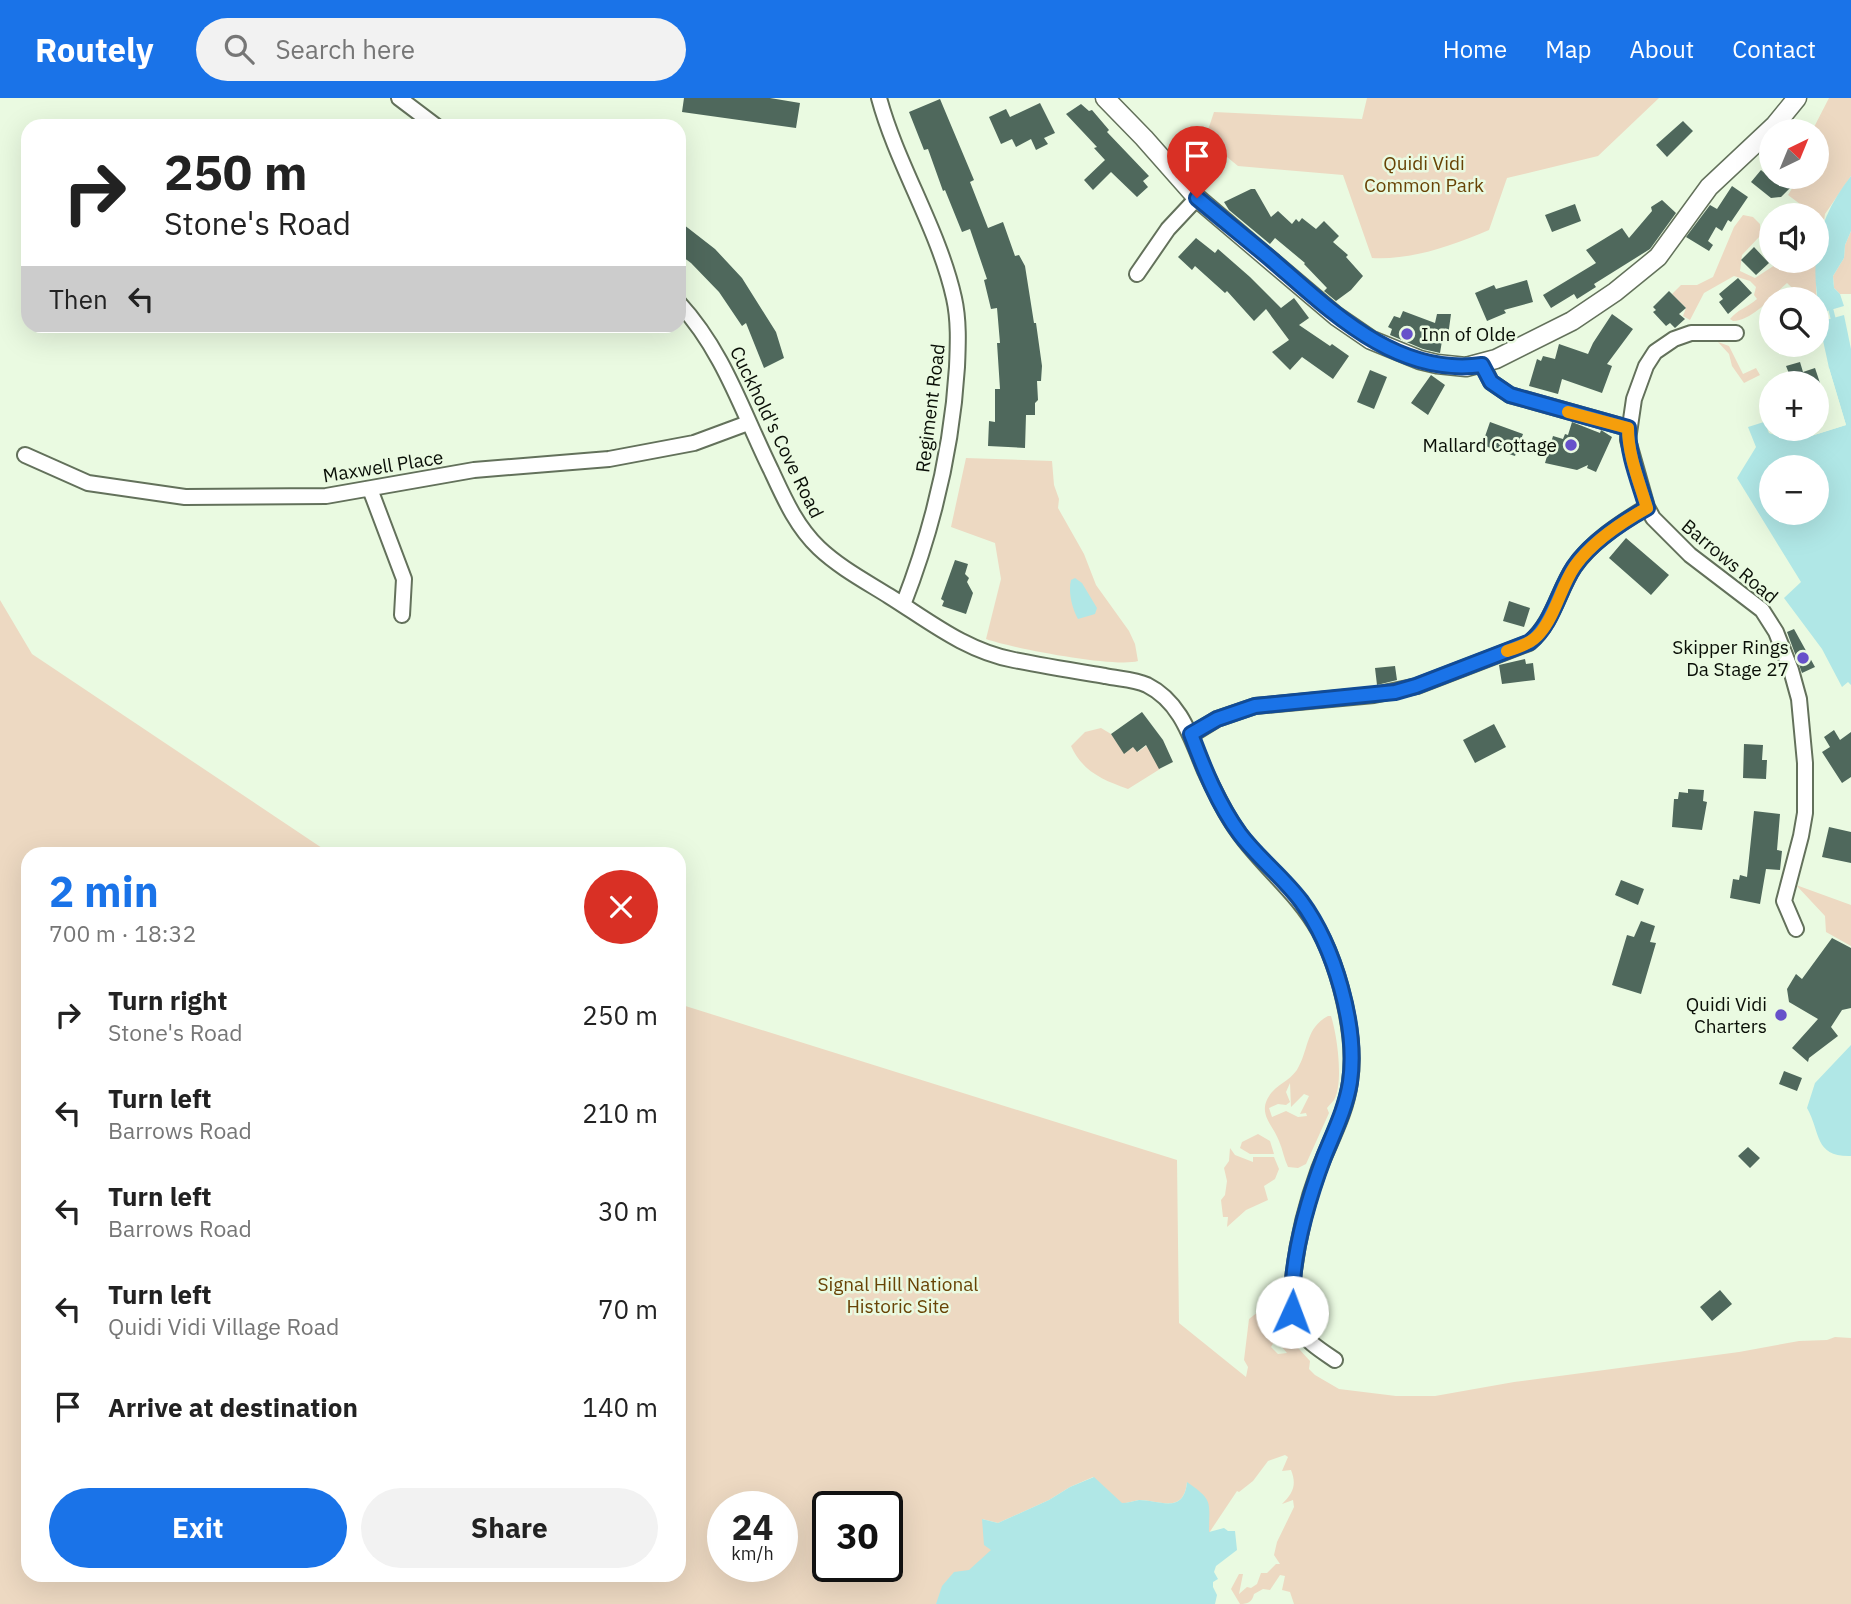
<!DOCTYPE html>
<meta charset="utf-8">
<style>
body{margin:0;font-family:"IBM Plex Sans",sans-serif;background:#f2f2f2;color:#222;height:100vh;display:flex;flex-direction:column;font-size:26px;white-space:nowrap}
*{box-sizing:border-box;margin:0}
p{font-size:23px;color:#767676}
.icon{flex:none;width:38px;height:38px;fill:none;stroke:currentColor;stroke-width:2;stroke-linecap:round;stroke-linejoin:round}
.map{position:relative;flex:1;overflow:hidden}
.details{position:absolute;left:21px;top:749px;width:665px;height:735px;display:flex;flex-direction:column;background:#fff;border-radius:21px;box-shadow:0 7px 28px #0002}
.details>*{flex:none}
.hud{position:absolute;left:21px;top:21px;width:665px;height:214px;border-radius:21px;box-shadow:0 7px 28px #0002;background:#fff;color:#222;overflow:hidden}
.needle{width:46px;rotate:43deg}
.tools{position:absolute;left:1759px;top:21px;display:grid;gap:14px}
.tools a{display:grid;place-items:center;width:70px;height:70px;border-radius:50%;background:#fff;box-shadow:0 7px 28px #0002;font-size:35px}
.speed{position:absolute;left:707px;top:1393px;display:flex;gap:14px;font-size:35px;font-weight:700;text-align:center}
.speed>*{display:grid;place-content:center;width:91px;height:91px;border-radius:50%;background:#fff;box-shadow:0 7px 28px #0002;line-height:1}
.speed small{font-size:18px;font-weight:400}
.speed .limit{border:4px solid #111;border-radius:10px;background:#fff;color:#111}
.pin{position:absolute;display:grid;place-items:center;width:60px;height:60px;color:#fff;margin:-72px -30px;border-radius:50% 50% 50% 0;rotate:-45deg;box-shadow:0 0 7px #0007}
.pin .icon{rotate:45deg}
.me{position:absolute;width:77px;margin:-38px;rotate:2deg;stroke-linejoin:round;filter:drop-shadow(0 0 5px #0008)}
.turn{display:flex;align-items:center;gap:24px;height:147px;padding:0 28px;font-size:32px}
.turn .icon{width:91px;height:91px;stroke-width:2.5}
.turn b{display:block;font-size:49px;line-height:60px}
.then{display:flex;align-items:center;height:66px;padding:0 28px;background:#0003;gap:14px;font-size:26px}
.round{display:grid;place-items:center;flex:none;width:74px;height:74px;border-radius:37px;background:#f2f2f2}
.overview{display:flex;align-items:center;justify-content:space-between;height:119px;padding:0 28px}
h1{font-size:42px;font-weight:700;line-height:52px;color:#1a73e8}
.button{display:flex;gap:14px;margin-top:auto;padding:14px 28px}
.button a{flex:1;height:80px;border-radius:42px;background:#1a73e8;color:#fff;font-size:28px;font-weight:700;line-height:80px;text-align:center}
.button a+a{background:#f2f2f2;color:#222}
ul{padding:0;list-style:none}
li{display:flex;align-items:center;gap:21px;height:98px;padding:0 28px}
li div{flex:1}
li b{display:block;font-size:26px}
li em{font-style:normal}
header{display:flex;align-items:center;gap:42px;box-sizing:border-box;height:98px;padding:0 35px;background:#1a73e8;color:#fff}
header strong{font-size:33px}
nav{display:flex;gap:38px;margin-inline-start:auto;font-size:24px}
.search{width:490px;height:63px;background:#f2f2f2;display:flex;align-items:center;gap:18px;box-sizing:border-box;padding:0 24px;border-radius:38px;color:#767676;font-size:26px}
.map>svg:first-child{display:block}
.green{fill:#edd9c2;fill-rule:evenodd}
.water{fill:#b0e7e6;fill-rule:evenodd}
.pier{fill:#eafae1}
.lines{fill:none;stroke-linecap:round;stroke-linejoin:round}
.stream{stroke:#b0e7e6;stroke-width:5}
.building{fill:#4f685c}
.minor-casing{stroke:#63715b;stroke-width:18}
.tertiary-casing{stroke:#63715b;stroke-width:21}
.minor{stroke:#fff;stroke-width:14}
.tertiary{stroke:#fff;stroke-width:18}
.route-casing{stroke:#114b97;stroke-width:18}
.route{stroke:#1a73e8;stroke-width:12}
.slow{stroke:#f59e0b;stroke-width:12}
.poi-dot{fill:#6751ca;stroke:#eafae1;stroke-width:2.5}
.labels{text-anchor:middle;stroke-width:5;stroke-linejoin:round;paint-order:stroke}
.park-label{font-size:19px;fill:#684305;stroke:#eafae1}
.poi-label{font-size:19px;fill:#0a0f07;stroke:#eafae1;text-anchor:end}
.street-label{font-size:19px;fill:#0a0f07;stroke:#eafae1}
</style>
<header>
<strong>Routely</strong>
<div class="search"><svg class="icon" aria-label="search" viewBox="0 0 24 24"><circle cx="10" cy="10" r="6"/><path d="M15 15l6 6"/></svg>Search here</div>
<nav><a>Home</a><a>Map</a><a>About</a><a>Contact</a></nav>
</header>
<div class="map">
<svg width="1851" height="1506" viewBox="0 0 1851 1506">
<rect width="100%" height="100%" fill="#eafae1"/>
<path class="green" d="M1367,0H1659L1598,58L1507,80L1489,132C1451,148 1413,162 1372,160L1343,77L1238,68L1205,41L1214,14L1362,21Z
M1829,0H1851V78L1825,116L1816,175V194L1820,215L1817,216L1816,201H1804L1787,185C1772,198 1754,222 1733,223L1730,221C1737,212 1748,209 1757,201L1754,197L1756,189L1750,183L1734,178L1704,195L1690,222L1683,218L1686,210L1672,196L1681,187H1697L1713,179L1734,129L1743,117L1753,119L1760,126V138L1742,157L1740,173L1755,180L1775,167V163H1816V117H1804L1806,115L1800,106L1788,97L1799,79H1816V33H1812Z
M1851,133V196H1840L1834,190L1833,178L1844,160L1845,147Z
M1718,244L1729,248L1743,276L1756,270L1760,277L1744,285L1732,268L1729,256Z
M966,360L1052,363L1054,387L1059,401L1058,410L1084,456L1096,487L1129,533L1135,546L1138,563C1115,570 1011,550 986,541L1001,481L995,445L951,429Z
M0,502L32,556L331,756H28V1477H679V906L1177,1062L1179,1225L1246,1279L1248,1269L1244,1262L1249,1221L1258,1214L1265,1212L1269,1205L1282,1197L1281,1231L1271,1249L1278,1256L1287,1255L1281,1248L1290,1241L1310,1263L1309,1271L1315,1277L1339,1291L1396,1298H1435L1514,1284L1739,1254L1799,1243L1827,1242L1835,1239L1851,1240V1506H1294L1290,1494L1282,1492L1285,1478L1280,1477L1270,1492L1263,1491L1254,1496C1252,1504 1248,1506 1240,1506L1231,1491L1239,1476H1243L1239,1496L1247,1489L1251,1490L1257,1486L1261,1475H1267L1276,1466H1280L1274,1457L1277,1444L1294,1409L1293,1402L1282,1406C1293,1395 1297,1387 1291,1372L1282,1373L1288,1359L1285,1357L1268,1363L1253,1383L1239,1394L1237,1393L1209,1435L1187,1384C1184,1417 1158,1402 1139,1402C1133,1403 1127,1405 1122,1406L1093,1379L1070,1389L1049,1402L998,1425L982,1421L992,1452L936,1506H0ZM723,1409H782V1468H723ZM828,1409H887V1468H828Z
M1101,630L1111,636L1124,655L1133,649L1138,654L1146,648L1155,657L1160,671L1128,691C1103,682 1083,674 1071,648L1085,634Z
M1796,787L1851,807V848L1826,834L1825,818Z
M1328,918H1331C1337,936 1344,985 1334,1002C1332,1005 1329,1007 1327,1010L1329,1015L1306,1066L1298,1070L1288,1069C1284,1061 1283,1052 1279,1043C1273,1026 1255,1015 1272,994C1280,985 1294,980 1299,968C1309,949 1306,930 1328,918ZM1290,985L1291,1009L1304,996L1309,998L1300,1016L1306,1015L1307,1018L1298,1019L1286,1013L1272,1019L1269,1010L1278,1006L1286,1007L1290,1004L1286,994Z
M1258,1036L1270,1043L1274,1056H1250L1240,1050L1242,1044Z
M1230,1050L1235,1057L1253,1064V1059H1274L1279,1071L1275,1081L1264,1088L1268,1102L1246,1112L1227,1129L1228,1119H1223L1221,1102L1225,1097L1227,1083L1224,1070L1229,1063Z"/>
<path class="water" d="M1851,78V133L1845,147L1844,160L1833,178L1834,190L1840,196L1844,208L1820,215C1809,160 1817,122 1851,78Z
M1844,217L1851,251V587L1848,584L1842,589L1822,551L1784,500L1801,484L1737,380L1756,349L1748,329L1764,324L1770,335L1795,343L1846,327L1829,270L1819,224ZM1771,369H1816V415H1771Z
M1075,480L1082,485L1097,510L1095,516L1078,521C1072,510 1068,494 1071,482Z
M1851,947V1058C1814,1059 1821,1035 1807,1010L1815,985Z
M1094,1379L1122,1405C1127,1405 1133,1403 1139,1402C1159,1402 1184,1417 1187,1384C1214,1403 1209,1403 1209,1434L1224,1430L1228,1433H1235L1237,1452L1216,1468L1214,1474L1218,1481L1213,1484V1489L1217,1497L1215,1506H936L942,1488L954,1474L969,1472L991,1452L984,1447L982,1421L998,1425L1049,1402L1070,1389Z"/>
<path class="pier" d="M1829,270L1846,327L1795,343L1769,335L1763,321L1767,322L1772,333L1795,339L1842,325L1826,271Z"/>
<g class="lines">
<path class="stream" d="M1831,212L1833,220"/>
</g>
<path class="building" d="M684,0H770L800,5L796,30L682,14Z
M940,1L974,82L970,84L988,130L1003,124L1015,158L1019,157L1025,168L1034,225H1036L1042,268L1041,283H1037L1038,302L1035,305V317H1026L1025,350L988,348L989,323L995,324V291H1000L997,245H1000L997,210L991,211L984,182L987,181L970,131L962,134L945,92L943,93L928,51L924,52L909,14Z
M1040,5L1055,35L1044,40L1048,46L1036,52L1031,41L1016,49L1012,41L1001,46L989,19L1006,11L1010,19Z
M1081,6L1089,13L1092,12L1109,32L1107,34L1149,78L1143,83L1148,89L1137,99L1111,74L1093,92L1084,82L1105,62L1094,50L1097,49L1066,16Z
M1683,23L1693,33L1667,59L1656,47Z
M1761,72L1769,79H1782L1793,87L1781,99L1771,100L1751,84Z
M1732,88L1748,99L1731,124L1728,122L1722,133L1716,129L1708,143L1713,147L1709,153L1686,139L1710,107L1717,111Z
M1251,91H1255L1271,119L1278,113L1292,126L1296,121L1299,124L1302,120L1316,131L1324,123L1339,138L1333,144L1348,157L1346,159L1363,178L1351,192L1336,203L1324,193L1327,190L1304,166L1305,165L1275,140L1270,146L1229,112L1224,104Z
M1662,102L1676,115L1650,151L1594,186L1596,189L1577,201L1574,196L1551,210L1543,197L1596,165L1586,152L1622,130L1629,140L1652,113L1651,109Z
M1575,106L1581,123L1552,134L1545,117Z
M679,123L715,151L742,180L776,234L784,260L764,270L746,225L742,228L719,194L691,165L679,156Z
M1196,140L1215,155L1218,151L1250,179L1281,210L1294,200L1309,220L1299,227L1330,248L1332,246L1349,258L1333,281L1302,259L1290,272L1272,254L1289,242L1266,211L1254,223L1227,193L1225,195L1195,168L1192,172L1178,159Z
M1754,149L1769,165L1756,177L1741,162Z
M1738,180L1752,195L1728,216L1719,204L1723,201L1719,196Z
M1527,182L1533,204L1504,212L1506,215L1487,223L1475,195L1494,187L1496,191Z
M1669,193L1686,210L1679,216L1685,221L1675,230L1670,225L1666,228L1653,214L1656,212L1653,209Z
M1403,213L1435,225L1437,216H1451L1448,238L1443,237L1440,255L1423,251L1390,237L1392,231L1388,229L1394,218L1400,220Z
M1612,216L1633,231L1607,266L1612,268L1602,295L1562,281L1558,296L1529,288L1537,261L1541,263L1543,258L1555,261L1559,246L1588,256L1593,245Z
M1800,264L1803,274L1815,270L1820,285H1776V282L1790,278L1786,268Z
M1370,272L1387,279L1374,311L1357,304Z
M1431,277L1445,287L1428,317L1411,305Z
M1490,324L1523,336L1515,358L1482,347Z
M1572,324L1600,335L1601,332L1612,339L1596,374L1587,370L1588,367L1577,372L1545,365L1553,338L1563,341L1565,336L1568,337Z
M1626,440L1669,477L1651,497L1609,460Z
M955,462L968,466L965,476L969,480L967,484L973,495L966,516L942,508L944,503L941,501Z
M1509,503L1530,510L1524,529L1503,523Z
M1794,531L1815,569L1802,575L1787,534Z
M1525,561L1526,566L1533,565L1535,582L1502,586L1499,567Z
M1395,568L1397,582L1377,587L1375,570Z
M1142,614L1163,642L1173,664L1159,671L1146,647L1137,654L1133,649L1124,656L1111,636Z
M1494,626L1506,649L1475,665L1463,642Z
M1834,632L1840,642L1851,634V679L1842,685L1822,654L1830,649L1824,639Z
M1744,646L1763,647L1762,662H1767L1766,681L1743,680Z
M1688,691L1704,692L1703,703L1707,704L1702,732L1672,729L1674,701H1678L1679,694L1688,695Z
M1754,713L1780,716L1777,752L1782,753L1780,772L1766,771L1760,806L1730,800L1733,781L1739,782L1740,777L1747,779Z
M1829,729L1851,734V765L1822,759Z
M1621,782L1644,791L1638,807L1615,797Z
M1641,823L1655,828L1650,844L1656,845L1641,896L1612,887L1627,837L1634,839Z
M1832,840L1851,850V910L1842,912L1831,929L1838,938L1809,960L1808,964L1792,950L1818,921L1789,904L1787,891L1796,876L1802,881Z
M1784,973L1802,980L1797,993L1779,986Z
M1748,1049L1760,1060L1750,1070L1738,1058Z
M1720,1192L1732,1206L1712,1223L1700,1209Z"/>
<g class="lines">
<g class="minor-casing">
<path id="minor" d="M399,0L436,28
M879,0C897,67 939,132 954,200C959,222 958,246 957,269C952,351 933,430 903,507
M1137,176L1168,131L1197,100
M679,205C724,254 742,313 771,372C784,400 796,428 819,450C839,469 865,483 889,498C929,523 966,553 1014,562C1044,568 1075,573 1105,578C1119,581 1134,581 1147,587C1181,604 1191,640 1205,673C1215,694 1225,716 1239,735C1264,770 1298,795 1319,833C1340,872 1357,941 1350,984C1346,1015 1330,1043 1319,1071C1306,1106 1297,1144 1293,1181C1292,1198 1290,1215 1298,1230C1307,1244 1322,1253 1335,1262
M1736,235H1691L1674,241L1655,254L1646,268L1634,301L1628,342L1647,409L1653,420L1690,457L1762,512L1776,534L1791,572L1799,601L1805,665V715L1801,738L1784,803L1796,831
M1482,266L1491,284L1510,297L1628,330
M25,357L88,385L185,399L326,398L474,372L609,361L694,345L748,325
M370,391L404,481L402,517
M1191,637L1217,621L1255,608L1374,597L1417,588L1529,545C1553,525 1558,493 1574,469C1591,444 1622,424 1647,409"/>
</g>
<g class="tertiary-casing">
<path id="tertiary" d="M1105,0L1144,40L1197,100L1336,218L1371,242L1420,262L1437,266L1466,269L1496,261L1572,223L1615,194L1658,159L1709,89L1775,27L1797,0"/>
</g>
<use href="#minor" class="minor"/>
<use href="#tertiary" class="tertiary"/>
</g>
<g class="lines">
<g class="route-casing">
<path id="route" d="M1197,100C1222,121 1247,141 1272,162C1331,213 1396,279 1482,267L1491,284L1510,297L1628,330C1628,357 1639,383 1647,410C1622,424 1591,444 1574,469C1558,493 1553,525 1530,544L1416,588L1395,594L1255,608L1217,621L1191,636C1204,671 1218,706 1240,736C1258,760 1283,779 1301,803C1334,848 1358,928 1350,984C1346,1010 1334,1034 1324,1059C1306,1107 1290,1162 1292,1214"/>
</g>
<use href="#route" class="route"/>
<path class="slow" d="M1507,553C1519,549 1532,545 1540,535C1556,516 1561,488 1575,468C1592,444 1622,424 1647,410C1639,383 1628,357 1628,330L1568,314"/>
</g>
<g class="poi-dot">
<circle cx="1407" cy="236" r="7"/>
<circle cx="1571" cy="347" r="7"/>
<circle cx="1803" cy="560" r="7"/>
<circle cx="1781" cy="917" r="7"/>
</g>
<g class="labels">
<g class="park-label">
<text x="1424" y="72">Quidi Vidi<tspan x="1424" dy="22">Common Park</tspan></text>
<text x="898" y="1193">Signal Hill National<tspan x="898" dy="22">Historic Site</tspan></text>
</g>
<g class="poi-label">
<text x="1421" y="243" text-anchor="start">Inn of Olde</text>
<text x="1557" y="354">Mallard Cottage</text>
<text x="1789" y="556">Skipper Rings<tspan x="1789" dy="22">Da Stage 27</tspan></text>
<text x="1767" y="913">Quidi Vidi<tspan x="1767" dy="22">Charters</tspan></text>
</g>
<g class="street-label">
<text transform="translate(930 310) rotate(-83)" y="7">Regiment Road</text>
<text transform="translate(777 334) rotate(64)" y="7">Cuckhold's Cove Road</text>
<text transform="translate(383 368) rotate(-9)" y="7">Maxwell Place</text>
<text transform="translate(1730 463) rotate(40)" y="7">Barrows Road</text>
</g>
</g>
</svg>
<div class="tools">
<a><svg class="needle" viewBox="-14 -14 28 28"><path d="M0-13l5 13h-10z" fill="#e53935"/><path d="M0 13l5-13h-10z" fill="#767676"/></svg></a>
<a><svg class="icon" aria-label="sound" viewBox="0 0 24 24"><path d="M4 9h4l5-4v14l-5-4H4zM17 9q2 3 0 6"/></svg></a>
<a><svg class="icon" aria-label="search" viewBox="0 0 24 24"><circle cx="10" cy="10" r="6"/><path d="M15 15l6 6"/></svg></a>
<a>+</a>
<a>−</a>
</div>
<div class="speed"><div>24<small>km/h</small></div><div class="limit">30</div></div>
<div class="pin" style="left:1197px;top:100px;background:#d93025"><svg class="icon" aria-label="arrive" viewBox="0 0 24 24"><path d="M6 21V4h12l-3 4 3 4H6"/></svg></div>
<svg class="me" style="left:1292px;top:1214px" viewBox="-20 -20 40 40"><circle r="19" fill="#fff"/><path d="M0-13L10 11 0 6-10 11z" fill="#1a73e8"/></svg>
<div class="hud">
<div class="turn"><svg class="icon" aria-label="right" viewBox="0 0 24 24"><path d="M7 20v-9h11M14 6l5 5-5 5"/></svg><div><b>250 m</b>Stone's Road</div></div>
<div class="then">Then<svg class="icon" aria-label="left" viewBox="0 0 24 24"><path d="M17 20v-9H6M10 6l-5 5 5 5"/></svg></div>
</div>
<section class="details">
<div class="overview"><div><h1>2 min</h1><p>700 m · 18:32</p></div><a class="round" style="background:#d93025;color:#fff"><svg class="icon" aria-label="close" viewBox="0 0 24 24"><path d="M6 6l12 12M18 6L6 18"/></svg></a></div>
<ul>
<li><svg class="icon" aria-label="right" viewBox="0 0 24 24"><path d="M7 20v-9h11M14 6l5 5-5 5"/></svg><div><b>Turn right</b><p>Stone's Road</p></div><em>250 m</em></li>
<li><svg class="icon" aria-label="left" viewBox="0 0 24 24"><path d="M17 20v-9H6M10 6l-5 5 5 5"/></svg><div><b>Turn left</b><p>Barrows Road</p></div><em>210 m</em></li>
<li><svg class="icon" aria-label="left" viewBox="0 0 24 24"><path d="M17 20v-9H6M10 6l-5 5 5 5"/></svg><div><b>Turn left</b><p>Barrows Road</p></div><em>30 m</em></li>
<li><svg class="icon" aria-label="left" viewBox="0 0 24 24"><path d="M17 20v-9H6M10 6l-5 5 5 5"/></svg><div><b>Turn left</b><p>Quidi Vidi Village Road</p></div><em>70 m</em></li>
<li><svg class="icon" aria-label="arrive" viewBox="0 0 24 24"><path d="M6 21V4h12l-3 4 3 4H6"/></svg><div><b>Arrive at destination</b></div><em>140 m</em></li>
</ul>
<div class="button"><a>Exit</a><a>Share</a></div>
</section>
</div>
